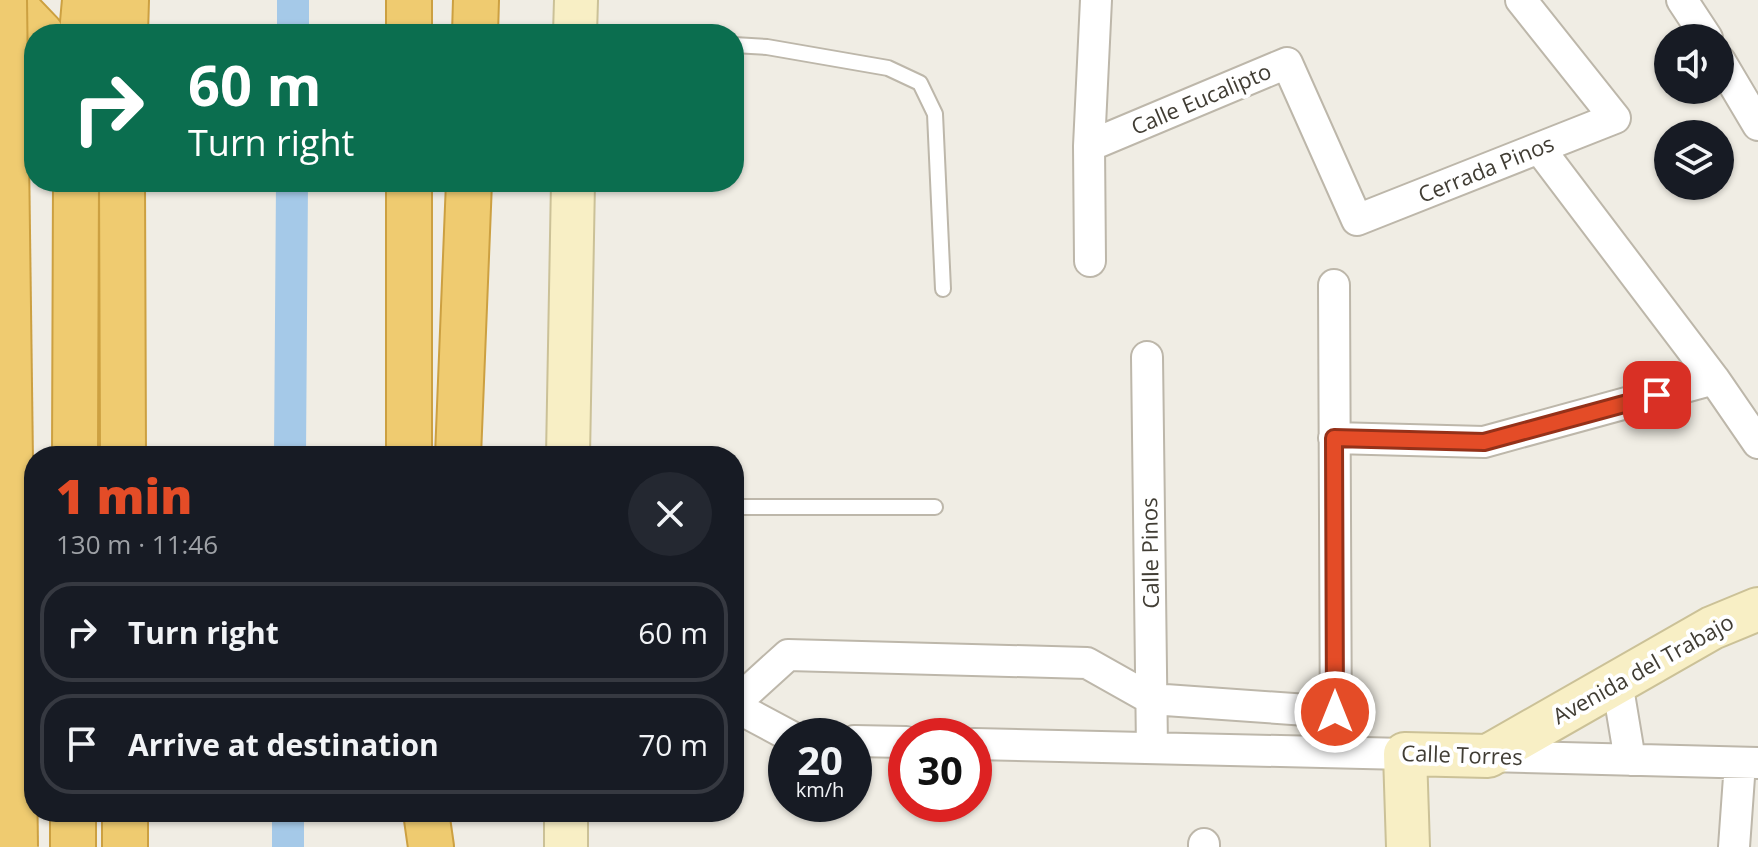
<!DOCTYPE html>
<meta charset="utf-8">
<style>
body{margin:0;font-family:"Open Sans",sans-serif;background:#242831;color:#f1f3f6;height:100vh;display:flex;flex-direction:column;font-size:30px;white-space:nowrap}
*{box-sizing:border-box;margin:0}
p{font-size:26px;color:#9ea1a6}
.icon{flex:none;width:44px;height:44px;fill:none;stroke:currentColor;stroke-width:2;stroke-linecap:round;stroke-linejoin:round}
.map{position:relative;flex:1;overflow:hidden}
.panel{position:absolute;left:24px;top:446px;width:720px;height:376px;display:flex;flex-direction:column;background:#171b24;border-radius:32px;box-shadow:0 2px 6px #0004}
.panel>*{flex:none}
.hud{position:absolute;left:24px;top:24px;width:720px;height:168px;border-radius:32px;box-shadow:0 2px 6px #0004;background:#0b6e4f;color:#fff;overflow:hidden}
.buttons{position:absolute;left:1654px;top:24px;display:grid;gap:16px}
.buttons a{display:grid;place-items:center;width:80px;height:80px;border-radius:50%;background:#171b24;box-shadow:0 2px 6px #0004;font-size:40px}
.speed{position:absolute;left:768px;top:718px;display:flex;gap:16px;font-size:40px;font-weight:700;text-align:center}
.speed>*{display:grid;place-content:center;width:104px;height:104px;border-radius:50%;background:#171b24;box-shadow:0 2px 6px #0004;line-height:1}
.speed small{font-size:20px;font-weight:400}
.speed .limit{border:12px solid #d22;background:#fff;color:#111}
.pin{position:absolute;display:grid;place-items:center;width:68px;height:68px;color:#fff;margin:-34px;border-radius:16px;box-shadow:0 4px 12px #0006}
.me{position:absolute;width:88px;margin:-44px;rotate:0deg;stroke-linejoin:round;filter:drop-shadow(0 0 6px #0008)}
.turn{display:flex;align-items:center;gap:28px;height:168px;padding:0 32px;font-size:36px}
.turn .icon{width:104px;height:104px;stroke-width:2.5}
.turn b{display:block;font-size:56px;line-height:68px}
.round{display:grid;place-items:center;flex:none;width:84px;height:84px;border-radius:42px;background:#242831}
.head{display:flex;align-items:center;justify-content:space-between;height:136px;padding:0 32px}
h1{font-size:48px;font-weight:800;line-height:60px;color:#e44c27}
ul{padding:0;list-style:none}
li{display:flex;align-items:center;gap:24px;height:100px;margin:0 16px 12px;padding:0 16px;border:4px solid #363941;border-radius:32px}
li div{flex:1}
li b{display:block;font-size:30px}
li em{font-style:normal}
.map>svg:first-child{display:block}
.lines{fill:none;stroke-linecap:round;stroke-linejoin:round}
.canal{stroke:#a5c9e8;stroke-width:32}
.lane-casing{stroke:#bdb7aa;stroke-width:18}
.street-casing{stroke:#bdb7aa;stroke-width:34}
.secondary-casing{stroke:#cbc197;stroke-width:46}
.highway-casing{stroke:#cca041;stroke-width:48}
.lane{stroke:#fff;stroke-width:14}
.street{stroke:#fff;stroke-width:30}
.secondary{stroke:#f8efc5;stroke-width:42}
.highway{stroke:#efcb70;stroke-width:44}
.highway-bridge-casing{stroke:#cca041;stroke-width:48;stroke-linecap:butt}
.highway-bridge{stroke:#efcb70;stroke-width:44}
.route-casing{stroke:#943119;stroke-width:20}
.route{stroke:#e44c27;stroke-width:14}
.labels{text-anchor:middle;stroke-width:8;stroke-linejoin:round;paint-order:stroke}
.street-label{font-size:22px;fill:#413d34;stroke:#fff}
</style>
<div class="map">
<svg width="1758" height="847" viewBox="0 0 1758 847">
<rect width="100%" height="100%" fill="#f0ede4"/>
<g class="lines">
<path class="canal" d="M293,34V0
M290,456L292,182
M288,847V812"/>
<g class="lane-casing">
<path id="lane" d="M734,45L767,47L888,68L920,83L935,114L943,289
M734,507H935"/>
</g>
<g class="street-casing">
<path id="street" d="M1682,0L1707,38
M1720,61L1758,125
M1089,146L1287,63L1357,220L1615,118L1521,0
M1539,148L1714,379L1758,443
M1090,261L1089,146L1096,0
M1334,285L1336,750
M1147,357L1152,748
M1334,438L1484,442L1714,379
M1617,682L1630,760
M734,704L788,655L1087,663L1151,699L1335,712
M734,706L790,736
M854,741L906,742
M974,744L1405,754
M1488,756L1758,763
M1204,844V847
M1734,847L1740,763"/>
</g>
<g class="secondary-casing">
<path id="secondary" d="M575,34L576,0
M568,456L573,182
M566,847V812
M1408,847L1405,754L1488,756L1712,628L1758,609"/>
</g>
<g class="highway-casing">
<path id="highway" d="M2,0L18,10L41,34
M82,34L85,0
M125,34L126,0
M409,34V0
M475,34L476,0
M122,182L123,456
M75,456L76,182
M409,456V182
M458,456L469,182
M125,812V847
M426,812L431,847
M73,847V812"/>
</g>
<use href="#lane" class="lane"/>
<use href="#street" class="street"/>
<use href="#secondary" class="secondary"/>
<use href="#highway" class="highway"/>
<g class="highway-bridge-casing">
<path id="highway-bridge" d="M4,0L15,847"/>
</g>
<use href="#highway-bridge" class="highway-bridge"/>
</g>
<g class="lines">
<g class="route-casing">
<path id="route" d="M1335,712L1334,438L1484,442L1657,395"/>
</g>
<use href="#route" class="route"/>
</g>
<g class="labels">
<g class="street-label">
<text transform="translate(1201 99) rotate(-23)" y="8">Calle Eucalipto</text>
<text transform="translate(1486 169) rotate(-22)" y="8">Cerrada Pinos</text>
<text transform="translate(1150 553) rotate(-91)" y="8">Calle Pinos</text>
<text transform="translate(1643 669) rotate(-29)" y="8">Avenida del Trabajo</text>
<text transform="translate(1462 755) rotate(2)" y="8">Calle Torres</text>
</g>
</g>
</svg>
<div class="buttons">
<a><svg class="icon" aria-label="sound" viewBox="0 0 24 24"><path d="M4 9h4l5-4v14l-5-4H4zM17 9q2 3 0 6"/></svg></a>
<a><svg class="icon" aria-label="layers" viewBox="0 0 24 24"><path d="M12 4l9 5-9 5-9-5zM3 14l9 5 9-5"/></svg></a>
</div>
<div class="speed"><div>20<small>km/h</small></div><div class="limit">30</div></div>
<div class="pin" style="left:1657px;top:395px;background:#d93025"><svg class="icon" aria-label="arrive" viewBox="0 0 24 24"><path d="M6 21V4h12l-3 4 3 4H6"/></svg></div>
<svg class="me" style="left:1335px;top:712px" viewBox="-20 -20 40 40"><circle r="17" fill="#e44c27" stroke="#fff" stroke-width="3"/><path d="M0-11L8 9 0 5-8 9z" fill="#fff"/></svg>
<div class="hud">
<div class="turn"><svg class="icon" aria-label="right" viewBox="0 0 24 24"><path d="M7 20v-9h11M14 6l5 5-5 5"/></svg><div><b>60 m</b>Turn right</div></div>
</div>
<section class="panel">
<div class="head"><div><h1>1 min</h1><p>130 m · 11:46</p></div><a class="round"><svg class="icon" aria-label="close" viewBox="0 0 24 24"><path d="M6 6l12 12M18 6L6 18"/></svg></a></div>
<ul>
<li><svg class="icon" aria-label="right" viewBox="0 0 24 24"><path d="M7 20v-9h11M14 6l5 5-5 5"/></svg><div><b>Turn right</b></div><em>60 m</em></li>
<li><svg class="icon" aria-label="arrive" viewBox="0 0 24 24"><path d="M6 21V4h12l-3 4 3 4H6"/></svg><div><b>Arrive at destination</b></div><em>70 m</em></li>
</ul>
</section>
</div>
